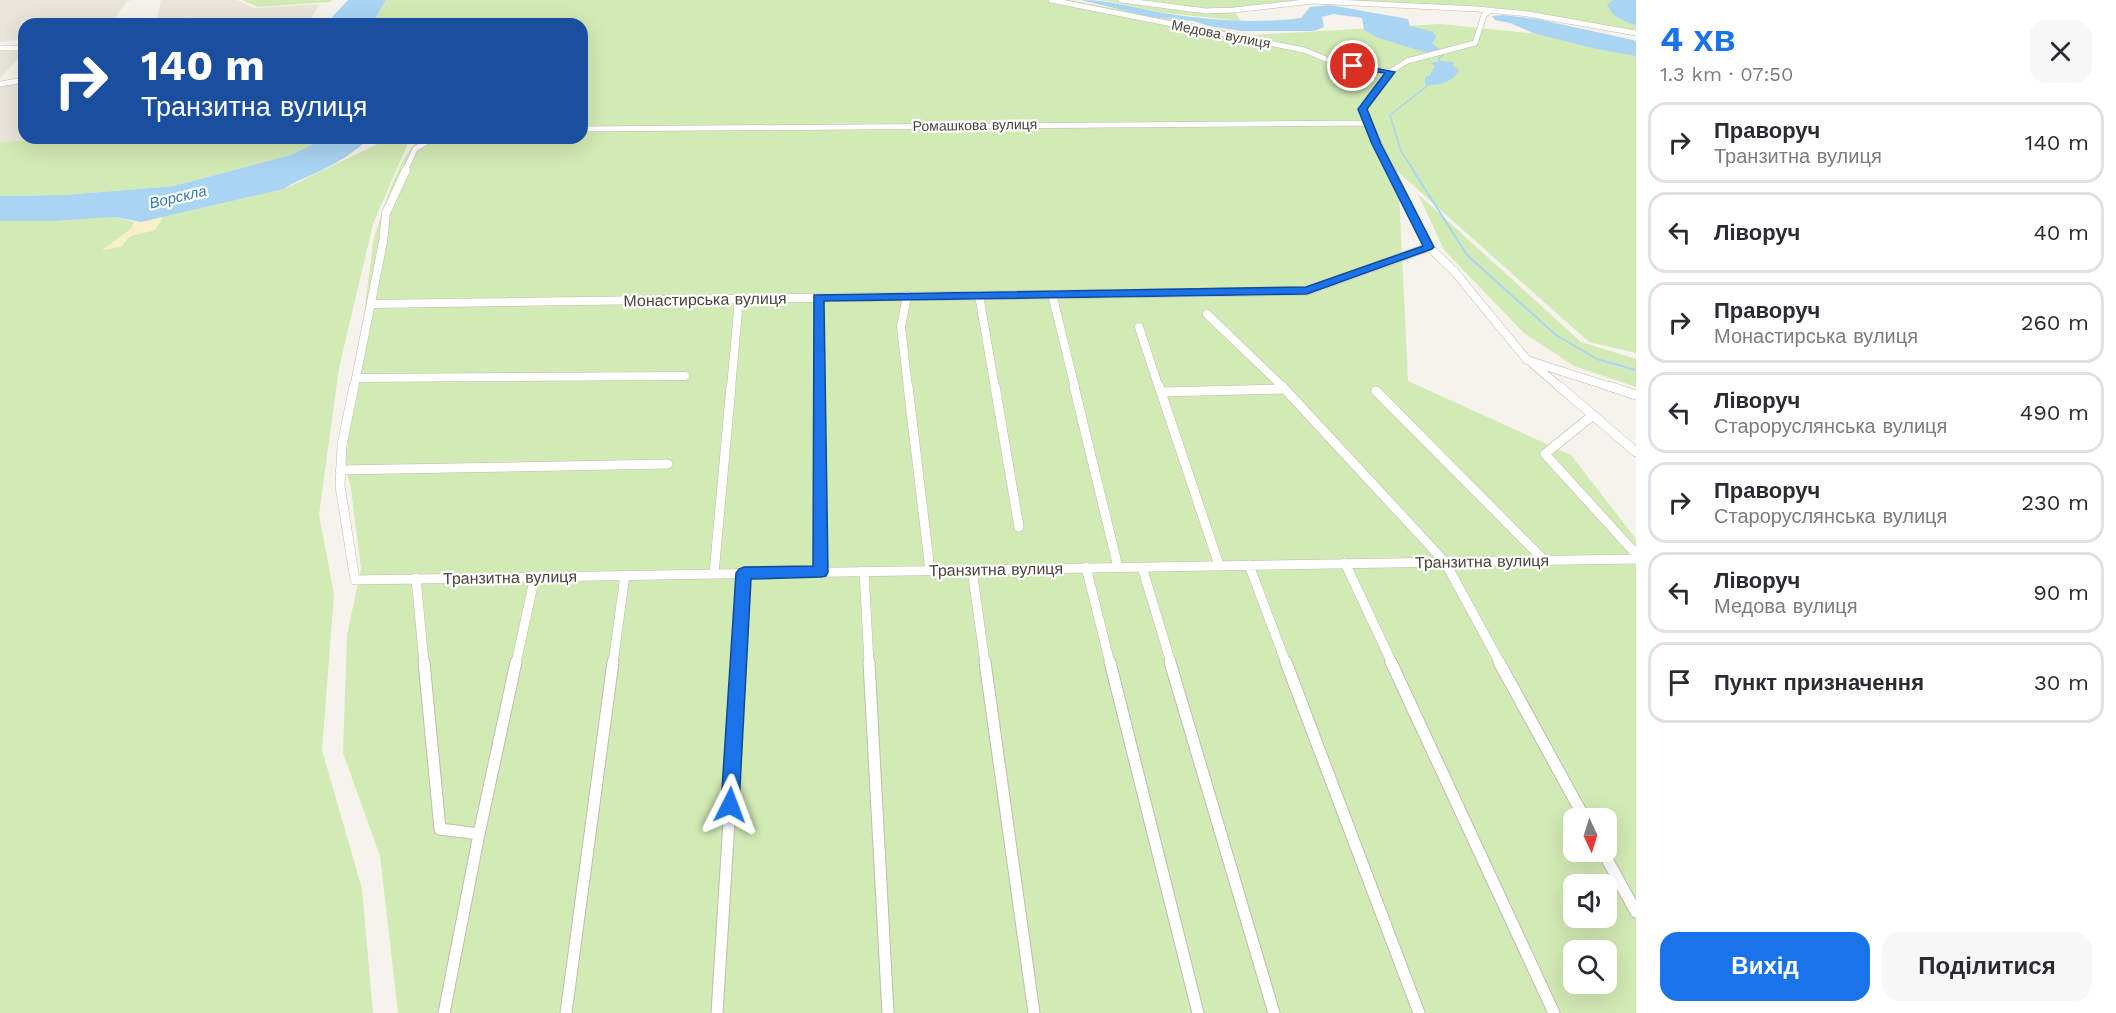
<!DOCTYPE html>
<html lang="uk">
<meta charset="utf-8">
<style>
body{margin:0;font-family:"Work Sans",sans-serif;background:#f7f7f7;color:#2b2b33;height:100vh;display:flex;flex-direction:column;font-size:22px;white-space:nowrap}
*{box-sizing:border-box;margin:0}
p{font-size:20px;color:#7c7c81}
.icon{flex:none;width:33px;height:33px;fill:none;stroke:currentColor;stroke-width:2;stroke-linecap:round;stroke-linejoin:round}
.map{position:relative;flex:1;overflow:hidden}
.sheet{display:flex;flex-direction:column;background:#fff;width:480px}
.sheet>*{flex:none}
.guide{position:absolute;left:18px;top:18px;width:570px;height:126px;border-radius:18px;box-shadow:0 6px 24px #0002;background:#1a4fa0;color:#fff;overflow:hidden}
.needle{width:39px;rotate:176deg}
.buttons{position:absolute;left:1563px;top:808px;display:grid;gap:12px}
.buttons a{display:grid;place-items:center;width:54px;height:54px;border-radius:12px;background:#fff;box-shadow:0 6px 24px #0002;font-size:30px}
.pin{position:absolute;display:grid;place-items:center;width:51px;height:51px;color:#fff;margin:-26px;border:3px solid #fff;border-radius:50%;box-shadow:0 2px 6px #0007}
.me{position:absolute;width:66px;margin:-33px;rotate:3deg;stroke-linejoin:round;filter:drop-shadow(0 0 4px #0008)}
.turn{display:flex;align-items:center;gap:21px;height:126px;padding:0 24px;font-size:27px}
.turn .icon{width:78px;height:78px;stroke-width:2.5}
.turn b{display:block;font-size:42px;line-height:51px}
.round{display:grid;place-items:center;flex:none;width:63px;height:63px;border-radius:18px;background:#f7f7f7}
.summary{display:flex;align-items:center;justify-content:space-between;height:102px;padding:0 24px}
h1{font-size:36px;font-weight:700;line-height:45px;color:#1a73e8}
.action{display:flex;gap:12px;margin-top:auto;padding:12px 24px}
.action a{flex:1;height:69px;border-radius:18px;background:#1a73e8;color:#fff;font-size:24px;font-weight:700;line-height:69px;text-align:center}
.action a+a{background:#f7f7f7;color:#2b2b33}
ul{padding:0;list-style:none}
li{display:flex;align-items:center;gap:18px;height:81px;margin:0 12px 9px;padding:0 12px;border:3px solid #e1e1e2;border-radius:18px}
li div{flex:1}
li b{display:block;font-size:22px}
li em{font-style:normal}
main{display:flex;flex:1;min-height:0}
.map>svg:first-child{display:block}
.residential{fill:#eae5da}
.green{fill:#d2eab5;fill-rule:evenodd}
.sand{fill:#f9efc9}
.water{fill:#a9d4f2}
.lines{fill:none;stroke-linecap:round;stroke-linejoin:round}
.stream-far1{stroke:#a9d4f2;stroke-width:1.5}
.stream{stroke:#a9d4f2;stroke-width:2}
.street-far3-casing{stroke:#c2bbae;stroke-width:6}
.street-far2-casing{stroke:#c2bbae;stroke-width:9}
.street-far1-casing{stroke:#c2bbae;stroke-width:10}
.street-casing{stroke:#c2bbae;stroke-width:13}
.street-far3{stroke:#fff;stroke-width:5}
.street-far2{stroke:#fff;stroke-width:8}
.street-far1{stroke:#fff;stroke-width:9}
.street{stroke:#fff;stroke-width:11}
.route{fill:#1a73e8;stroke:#114b97;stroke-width:1.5}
.labels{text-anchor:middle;stroke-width:4.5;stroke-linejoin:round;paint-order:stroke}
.far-street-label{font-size:14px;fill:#4b4439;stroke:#fff}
.far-water-label{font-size:15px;font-style:italic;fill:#2e7ab2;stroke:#fff}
.street-label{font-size:16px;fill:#4b4439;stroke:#fff}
</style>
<main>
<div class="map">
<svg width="1636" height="1013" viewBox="0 0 1636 1013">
<rect width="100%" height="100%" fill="#f6f3ec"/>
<path class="residential" d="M0,0H135L127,1L111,24H24V39L0,42Z
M161,0H237L254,8L320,4L307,24H191L188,17L156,22Z
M0,50L24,52L0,78Z
M24,81V138H60L0,142V85Z"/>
<path class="green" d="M242,0H332L330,2L258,7Z
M386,0H1070L1252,35L1441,24L1636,44V353L1589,342L1398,172L1408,381L1571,455L1636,539V1013H398L380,856L343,753L347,635L361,569L351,489L345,465L373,243C382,211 396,161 420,138H582V24H372ZM1574,819H1606V852H1574ZM1574,885H1606V918H1574ZM1574,951H1606V984H1574Z
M1101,0H1613L1608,5V8L1619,19L1636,25V33L1529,14L1323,0L1233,10L1241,21L1165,13Z
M60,138H326L291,155L174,186L65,195L0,196V142Z
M382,142L408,143L373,224L339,368L319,515L334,594L322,750L362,889L373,1013H0V221H56L115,217L134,222L132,228L104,250L122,246L130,236L155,230L163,217L284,189Z
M1418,194L1581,342L1636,359V387L1574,366L1524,333L1444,250Z"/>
<path class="sand" d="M163,217L155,230L130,236L122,246L101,251L132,228L134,222Z"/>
<path class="water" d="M348,0H386L372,24H330L333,16Z
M1081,0C1110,0 1135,8 1163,13C1209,20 1255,24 1301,18L1310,7L1330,5L1408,19L1410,26L1433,32L1436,37L1432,43L1442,51L1432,53L1424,52L1376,37L1364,30L1362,18L1333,14L1322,17L1324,27L1314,31H1241L1209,26L1193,21L1151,17Z
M1613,0H1636V25C1624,22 1612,17 1607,5Z
M1503,15L1537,19L1624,38L1636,41V56L1597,49L1533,33L1510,23L1495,20L1492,16Z
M1440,61L1454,62L1453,66L1459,70C1453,81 1440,87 1425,84V77L1429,76L1435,66L1430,63Z
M326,138H369C358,150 337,163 322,170C309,177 296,180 284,189L141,222L115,217L56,221H0V196L65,195L174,186L291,155Z"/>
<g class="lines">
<path class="stream-far1" d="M1442,64L1438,59L1443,55
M1414,171L1401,151L1390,115L1431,83"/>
<path class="stream" d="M1413,170L1467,255L1556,335L1597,359L1636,370"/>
<g class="street-far3-casing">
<path id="street-far3" d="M1051,0L1304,50L1338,64L1390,72
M1121,0L1206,11L1234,10L1313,1L1477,9L1528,14L1636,33
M0,48H24
M0,84L24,80
M582,129L1368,123
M405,171L415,149L433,138
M1392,171L1363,109L1390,72L1407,61L1475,43L1484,15L1491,10"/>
</g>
<g class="street-far2-casing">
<path id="street-far2" d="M1391,170L1429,247L1454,271L1527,360L1614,388
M1052,294L1075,388
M979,295L995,388
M907,296L901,327L908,388
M818,298L819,388
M371,304L1307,291L1429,247
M1207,314L1284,388
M1139,327L1159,388
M1532,363L1561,388
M356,378L685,376
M354,388L383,242L386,213L406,170
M731,388L739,299"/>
</g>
<g class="street-far1-casing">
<path id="street-far1" d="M354,386L342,445L340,486L355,580L1636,559
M819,386L821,572
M908,386L930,570
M995,386L1019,527
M1074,386L1118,567
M1159,386L1219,565
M1282,386L1445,562L1500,663
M1559,386L1636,452
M1609,386L1636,395
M1376,391L1544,560
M1161,392L1285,389
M1593,415L1545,454L1636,554
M340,470L668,464
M1345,563L1392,663
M1249,565L1286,663
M1086,567L1110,663
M1142,567L1171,663
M972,569L985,663
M864,571L869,663
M714,574L731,386
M416,578L424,663
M516,663L535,576
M613,663L625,575
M738,663L744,573"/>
</g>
<g class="street-casing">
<path id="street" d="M424,662L440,829L479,834L444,1013
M869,662L888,1013
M985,662L1034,1013
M1110,662L1198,1013
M1170,662L1274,1013
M1286,662L1419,1013
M1391,662L1554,1013
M1499,662L1585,819
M479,834L516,662
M1603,852L1636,912
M566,1013L613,662
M717,1013L739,662"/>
</g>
<use href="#street-far3" class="street-far3"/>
<use href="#street-far2" class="street-far2"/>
<use href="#street-far1" class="street-far1"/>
<use href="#street" class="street"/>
</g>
<path class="route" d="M1353,64L1395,72L1367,109L1381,144L1434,247L1432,249L1307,294L824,301L828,572L826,576L821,577L751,579L739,805L736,810L730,813L724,810L721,805L736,573L739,569L744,567L813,566L814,295L1306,287L1423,246L1372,144L1358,109L1385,73L1350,68L1349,66Z"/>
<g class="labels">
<g class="far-street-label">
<text transform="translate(1221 34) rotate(11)" y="5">Медова вулиця</text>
<text transform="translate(975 125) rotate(-1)" y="5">Ромашкова вулиця</text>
</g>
<g class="far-water-label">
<text transform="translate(178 197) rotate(-13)" y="5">Ворскла</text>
</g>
<g class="street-label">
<text transform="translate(705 299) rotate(-1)" y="6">Монастирська вулиця</text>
<text transform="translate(1482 561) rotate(-1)" y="6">Транзитна вулиця</text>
<text transform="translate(996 569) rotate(-1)" y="6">Транзитна вулиця</text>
<text transform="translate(510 577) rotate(-1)" y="6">Транзитна вулиця</text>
</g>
</g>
</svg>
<div class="buttons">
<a><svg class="needle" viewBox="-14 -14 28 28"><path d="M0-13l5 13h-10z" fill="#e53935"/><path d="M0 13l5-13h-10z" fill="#7c7c81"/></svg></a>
<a><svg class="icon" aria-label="sound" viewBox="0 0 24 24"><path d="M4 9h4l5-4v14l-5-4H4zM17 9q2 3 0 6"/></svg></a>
<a><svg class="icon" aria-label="search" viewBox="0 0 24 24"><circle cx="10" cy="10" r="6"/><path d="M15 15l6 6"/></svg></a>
</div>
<div class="pin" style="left:1353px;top:66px;background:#d93025"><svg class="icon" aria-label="arrive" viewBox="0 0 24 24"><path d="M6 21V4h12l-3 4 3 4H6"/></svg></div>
<svg class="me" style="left:730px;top:805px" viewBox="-20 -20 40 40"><path d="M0-17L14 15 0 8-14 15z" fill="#1a73e8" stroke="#fff" stroke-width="4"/></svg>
<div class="guide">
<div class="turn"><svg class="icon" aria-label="right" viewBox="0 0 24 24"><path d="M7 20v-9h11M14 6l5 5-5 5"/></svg><div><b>140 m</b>Транзитна вулиця</div></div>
</div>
</div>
<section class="sheet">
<div class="summary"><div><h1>4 хв</h1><p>1.3 km · 07:50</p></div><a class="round"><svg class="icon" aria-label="close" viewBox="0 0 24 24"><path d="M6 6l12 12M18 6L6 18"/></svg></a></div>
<ul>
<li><svg class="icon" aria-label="right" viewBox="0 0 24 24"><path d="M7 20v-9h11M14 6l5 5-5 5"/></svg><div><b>Праворуч</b><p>Транзитна вулиця</p></div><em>140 m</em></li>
<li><svg class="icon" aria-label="left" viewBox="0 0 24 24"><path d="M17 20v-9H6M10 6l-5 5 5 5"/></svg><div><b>Ліворуч</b></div><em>40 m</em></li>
<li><svg class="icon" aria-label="right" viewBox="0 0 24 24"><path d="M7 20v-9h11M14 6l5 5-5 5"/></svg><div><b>Праворуч</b><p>Монастирська вулиця</p></div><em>260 m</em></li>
<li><svg class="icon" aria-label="left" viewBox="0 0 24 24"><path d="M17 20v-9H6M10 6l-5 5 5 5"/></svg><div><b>Ліворуч</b><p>Староруслянська вулиця</p></div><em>490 m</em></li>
<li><svg class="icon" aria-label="right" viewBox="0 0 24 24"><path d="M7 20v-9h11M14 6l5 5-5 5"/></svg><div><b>Праворуч</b><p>Староруслянська вулиця</p></div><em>230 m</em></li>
<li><svg class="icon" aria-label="left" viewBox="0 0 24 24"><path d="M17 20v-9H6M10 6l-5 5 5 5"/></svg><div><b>Ліворуч</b><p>Медова вулиця</p></div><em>90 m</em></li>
<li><svg class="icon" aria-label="arrive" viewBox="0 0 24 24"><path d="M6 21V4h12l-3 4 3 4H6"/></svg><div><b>Пункт призначення</b></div><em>30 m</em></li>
</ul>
<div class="action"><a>Вихід</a><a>Поділитися</a></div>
</section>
</main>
